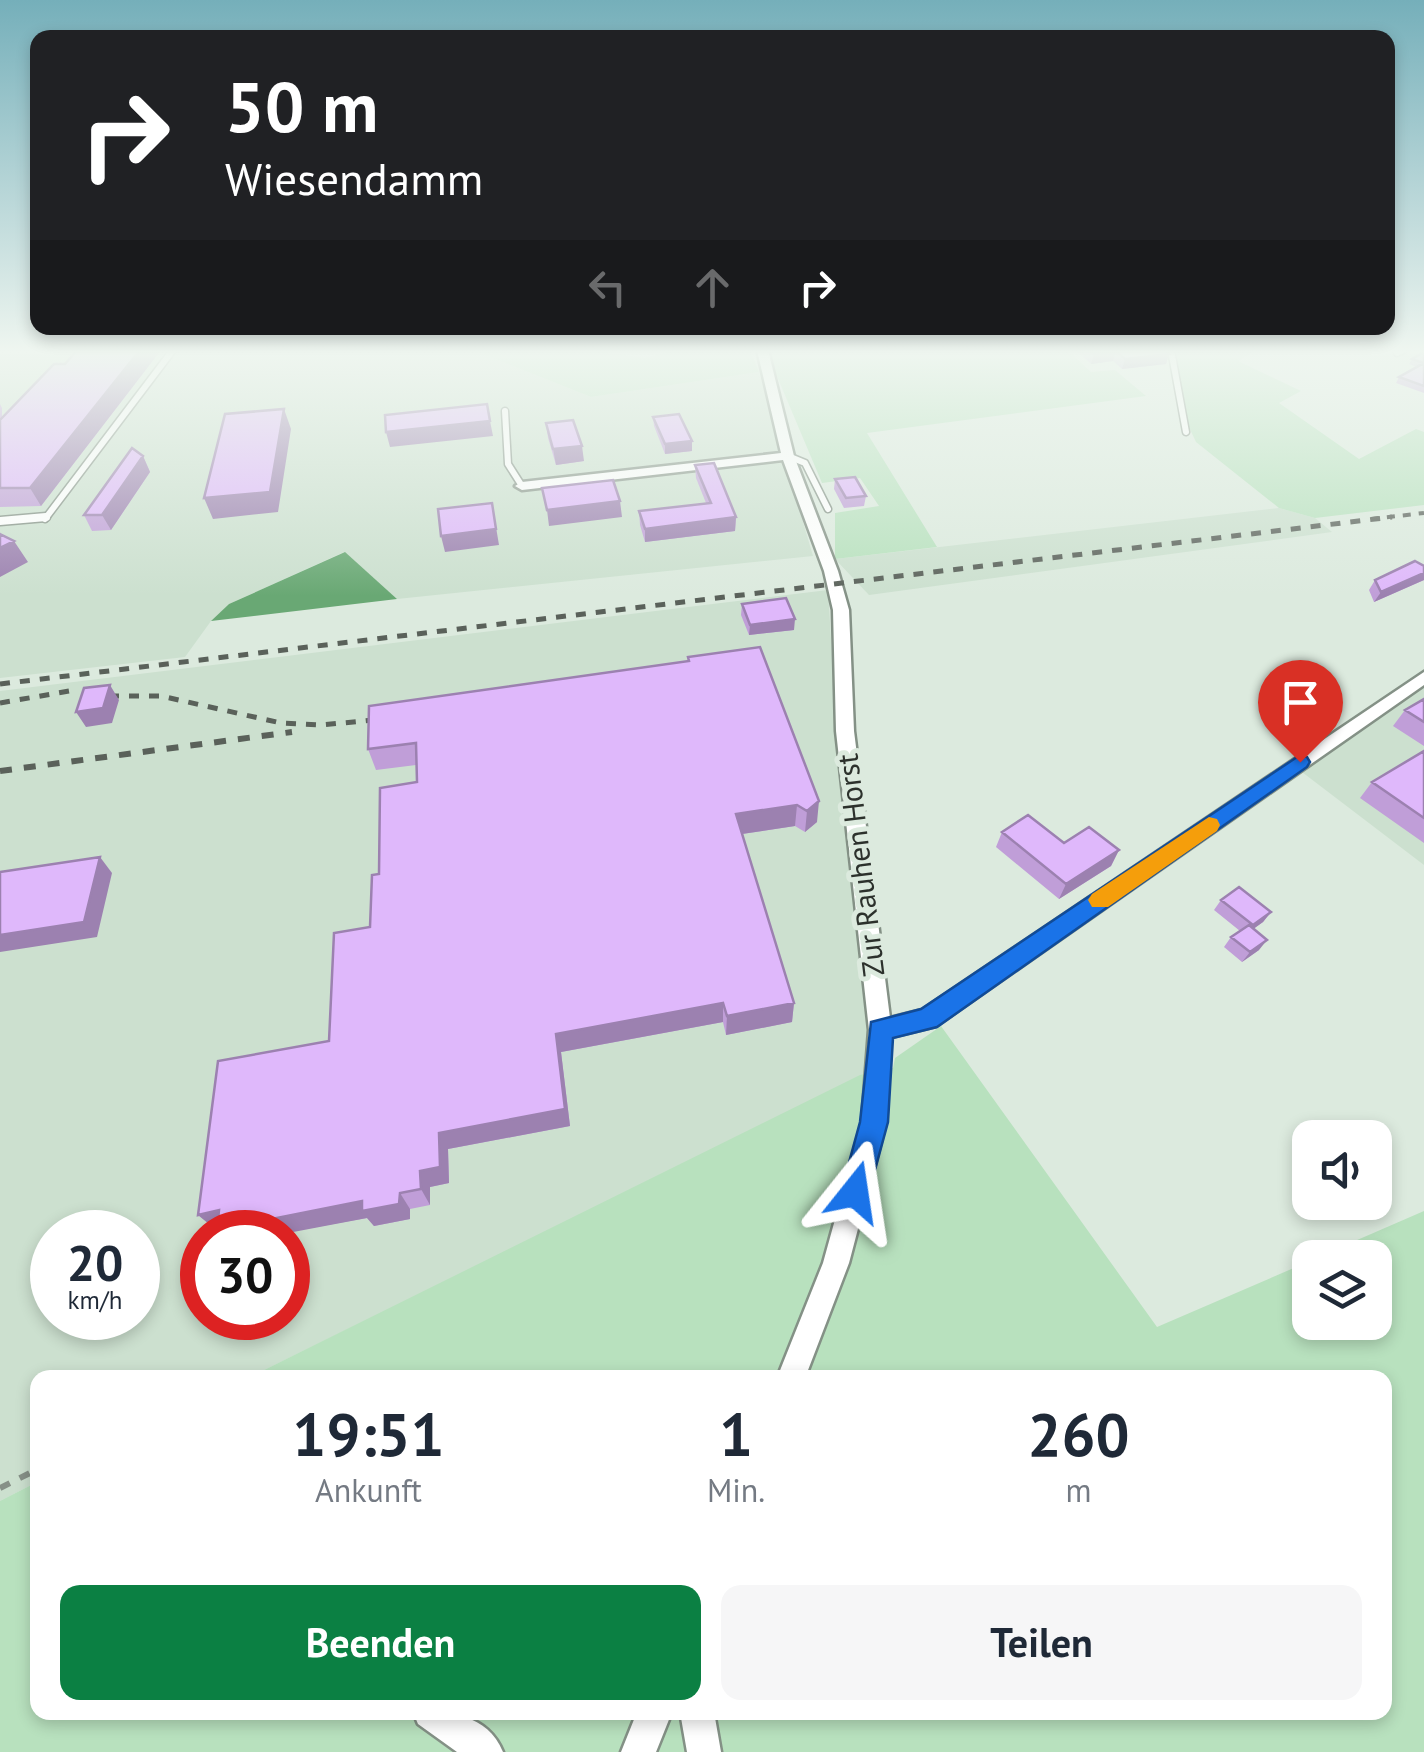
<!DOCTYPE html>
<html lang="de">
<style>
body{margin:0;font-family:"PT Sans",sans-serif;background:#f6f6f7;color:#1f2937;height:100vh;display:flex;flex-direction:column;font-size:38px;white-space:nowrap}
*{box-sizing:border-box;margin:0}
p{font-size:32px;color:#747a83}
.icon{flex:none;width:55px;height:55px;fill:none;stroke:currentColor;stroke-width:2;stroke-linecap:round;stroke-linejoin:round}
.map{position:relative;flex:1;overflow:hidden}
.details{position:absolute;left:30px;top:1370px;width:1362px;height:350px;display:flex;flex-direction:column;background:#fff;border-radius:20px;box-shadow:0 5px 15px #0003}
.details>*{flex:none}
.guide{position:absolute;left:30px;top:30px;width:1365px;height:305px;border-radius:20px;box-shadow:0 5px 15px #0003;background:#202124;color:#fff;overflow:hidden}
.controls{position:absolute;left:1292px;top:1120px;display:grid;gap:20px}
.controls a{display:grid;place-items:center;width:100px;height:100px;border-radius:20px;background:#fff;box-shadow:0 5px 15px #0003;font-size:50px}
.speed{position:absolute;left:30px;top:1210px;display:flex;gap:20px;font-size:50px;font-weight:700;text-align:center}
.speed>*{display:grid;place-content:center;width:130px;height:130px;border-radius:50%;background:#fff;box-shadow:0 5px 15px #0003;line-height:1}
.speed small{font-size:25px;font-weight:400}
.speed .limit{border:15px solid #d22;background:#fff;color:#111}
.pin{position:absolute;display:grid;place-items:center;width:85px;height:85px;color:#fff;margin:-102px -42px;border-radius:50% 50% 50% 0;rotate:-45deg;box-shadow:0 0 10px #0007}
.pin .icon{rotate:45deg}
.me{position:absolute;width:110px;margin:-55px;rotate:15deg;stroke-linejoin:round;filter:drop-shadow(0 0 8px #0008)}
.turn{display:flex;align-items:center;gap:35px;height:210px;padding:0 30px;font-size:45px}
.turn .icon{width:130px;height:130px;stroke-width:2.5}
.turn b{display:block;font-size:70px;line-height:85px}
.lanes{display:flex;align-items:center;height:95px;padding:0 30px;background:#0003;justify-content:center;gap:50px;direction:ltr}
.lanes .off{opacity:.35}
.eta{display:flex;justify-content:space-evenly;align-items:center;height:170px;text-align:center}
.eta b{font-size:60px;font-weight:800;line-height:70px}
.action{display:flex;gap:20px;margin-top:auto;padding:20px 30px}
.action a{flex:1;height:115px;border-radius:20px;background:#0b8043;color:#fff;font-size:40px;font-weight:800;line-height:115px;text-align:center}
.action a+a{background:#f6f6f7;color:#1f2937}
.map>svg:first-child{display:block}
.built{fill:#cce0cf;fill-rule:evenodd}
.green{fill:#b8e1be}
.water{fill:#69a874}
.lines{fill:none;stroke-linecap:round;stroke-linejoin:round}
.service-far1-casing{stroke:#849186;stroke-width:9}
.service-casing{stroke:#849186;stroke-width:11}
.minor-casing{stroke:#849186;stroke-width:5}
.path{stroke:#869087;stroke-width:6;stroke-dasharray:11 11;stroke-linecap:butt}
.service-far1{stroke:#fff;stroke-width:6}
.service{stroke:#fff;stroke-width:8}
.minor{fill:#fff;fill-rule:evenodd}
.rail-far2{stroke:#5a615a;stroke-width:4;stroke-dasharray:8 8;stroke-linecap:butt}
.rail-far1{stroke:#5a615a;stroke-width:5;stroke-dasharray:10 10;stroke-linecap:butt}
.rail{stroke:#5a615a;stroke-width:6;stroke-dasharray:12 12;stroke-linecap:butt}
.wall{fill:#c09ed8}
.shaded-wall{fill:#9c81b0}
.building{fill:#dfb8fb;stroke:#9c81b0;stroke-width:2.5}
.route{fill:#1a73e8;stroke:#114b97;stroke-width:2.5}
.slow{fill:#f59e0b}
.labels{text-anchor:middle;stroke-width:10;stroke-linejoin:round;paint-order:stroke}
.street-label{font-size:30px;fill:#2c312c;stroke:#dceade}
</style>
<div class="map">
<svg width="1424" height="1752" viewBox="0 0 1424 1752">
<rect width="100%" height="100%" fill="#dceade"/>
<path class="built" d="M0,350H473L591,397L759,372L813,556L397,599L344,552L229,604L211,621L185,657L0,678Z
M1279,508L1315,518L1332,532L869,595L835,559Z
M828,590L840,786L872,1073L250,1377L38,1378L37,1482L0,1501V691ZM52,1232H138V1318H52ZM202,1232H288V1318H202Z
M1424,682V865L1298,769Z"/>
<path class="green" d="M473,350H591L644,358L676,350H750L759,372L591,397Z
M770,350H1067L1091,372L1115,370L1146,396L867,433L937,547L835,559V513L879,506L860,478L822,483L771,362Z
M1175,350H1257L1238,361L1301,391L1279,403L1359,459L1416,429L1424,432V505L1315,518L1279,508L1196,442L1188,425Z
M941,1026L1157,1327L1310,1261V1322H1375V1258L1318,1257L1424,1211V1752H0V1501L37,1482L38,1712H1385V1378L250,1377L860,1075L893,1068L895,1058Z"/>
<path class="water" d="M345,552L397,599L211,621L229,604Z"/>
<g class="lines">
<g class="service-far1-casing">
<path id="service-far1" d="M1171,350L1186,432
M1397,353L1403,350
M505,411L508,464L522,486
M788,456L805,463L828,509
M45,519L173,350"/>
</g>
<g class="service-casing">
<path id="service" d="M0,521L46,517"/>
</g>
<g class="minor-casing">
<path id="minor" d="M757,350H768L794,456L838,571L849,610L854,731L890,1018L922,1010L1424,672V685L936,1026L891,1037L886,1122L849,1263L805,1378H777L823,1263L862,1122L869,1030L836,731L833,610L824,571L783,460L522,490L515,486L522,482L781,453Z
M413,1712C449,1712 487,1713 503,1752H457L418,1724Z
M637,1712H672L656,1752H621Z
M680,1712H714L721,1752H687Z"/>
</g>
<path class="path" d="M0,1488L38,1469"/>
<use href="#service-far1" class="service-far1"/>
<use href="#service" class="service"/>
<use href="#minor" class="minor"/>
<path class="rail-far2" d="M1371,519L1424,513"/>
<path class="rail-far1" d="M0,684L1392,517
M89,696H161L281,723L321,725L395,718
M0,703L75,690"/>
<path class="rail" d="M0,771L292,732"/>
</g>
<path class="wall" d="M77,350H161L41,506L0,507V404L2,408V417L65,364Z
M1076,350H1165L1169,354L1166,364L1122,369L1113,361L1091,364Z
M1424,352V393L1396,383L1399,377L1417,367L1409,364L1412,359Z
M653,417L692,441V451L665,454L654,426Z
M546,423L584,461L556,465L548,438Z
M143,456L150,472L111,530L92,531L84,515Z
M695,465L736,517L735,531L645,542L640,525L639,511L706,503L696,478Z
M835,479L866,496L864,506L844,508L834,489Z
M1375,580H1424L1374,602L1369,590Z
M742,604L794,630L749,635L741,615Z
M688,657L817,822L805,832L795,826L742,834L794,1003L792,1022L726,1035L723,1022L561,1052L570,1126L448,1149L449,1183L430,1187V1205L410,1209V1219L374,1226L367,1218L288,1232H220L198,1215L329,1041L370,927L379,874L417,782L416,765L376,770L368,749L688,662Z
M1424,699V746L1393,726L1405,710Z
M1424,751V843L1360,798L1372,782Z
M1002,832L1064,843L1119,850L1111,866L1059,899L996,847Z
M1221,900L1271,912L1263,922L1253,929L1259,950L1242,962L1224,947L1231,937L1240,931L1214,910Z"/>
<path class="shaded-wall" d="M140,350H161L41,506L30,488Z
M1116,351L1113,361L1091,364L1094,354Z
M1169,354L1166,364L1122,369L1125,359Z
M284,409L291,429L278,512L213,519L204,498Z
M490,421L493,436L390,447L386,432Z
M692,441V451L665,454V444Z
M582,446L584,461L556,465L553,449Z
M143,456L150,472L111,530L102,515Z
M620,501L622,517L549,526L547,510Z
M492,503L499,545L445,552L441,536Z
M736,517L735,531L645,542V529Z
M14,541L28,562L0,577V548Z
M1424,573V580L1374,602L1381,592Z
M795,619L794,630L749,635L750,625Z
M110,685L119,700L112,723L86,727L76,712Z
M819,801L817,822L805,832L807,811Z
M797,805L795,826L735,835L736,814Z
M1119,850L1111,866L1059,899L1066,884Z
M100,857L112,873L97,937L0,952V935Z
M1271,912L1263,922L1245,935L1253,925Z
M1267,940L1259,950L1242,962L1250,952Z
M723,1003V1022L561,1052L570,1126L448,1149L449,1183L430,1187V1205L421,1189L420,1171L439,1133L556,1034Z
M794,1003L792,1022L726,1035L727,1016Z
M400,1193L410,1209V1219L374,1226L367,1218L288,1233L220,1232L217,1230Z
M219,1210L236,1225L215,1229L198,1215Z"/>
<path class="building" d="M77,350H140L30,488H0V420L54,364H65Z
M1090,350H1165L1169,354L1125,359L1116,351L1094,354Z
M1424,352V363L1412,359Z
M1424,363V386L1399,377Z
M487,404L490,421L386,432L385,415Z
M284,409L270,492L204,498L225,414Z
M679,414L692,441L665,444L653,417Z
M573,420L582,446L553,449L546,423Z
M132,448L143,456L102,515H84Z
M714,463L736,517L645,529L639,511L711,503L695,465Z
M855,477L866,496L846,498L835,479Z
M613,480L620,501L547,510L542,488Z
M492,503L496,529L441,536L438,509Z
M0,534L14,541L0,548Z
M1415,561L1424,566V573L1381,592L1375,580Z
M786,598L795,619L750,625L742,604Z
M760,647L819,801L807,811L797,805L736,814L794,1003L727,1016L723,1003L556,1034L565,1109L439,1133L440,1167L420,1171L421,1189L400,1193L399,1204L362,1211V1201L217,1230L219,1210L198,1215L218,1061L329,1041L334,933L370,927L372,875L379,874L380,788L417,782L416,743L368,749L369,706L689,661L688,657Z
M110,685L103,708L76,712L84,688Z
M1424,699V722L1405,710Z
M1424,751V818L1372,782Z
M1028,815L1064,843L1089,827L1119,850L1066,884L1002,832Z
M100,857L84,922L0,935V872Z
M1239,887L1271,912L1253,925L1221,900Z
M1249,925L1267,940L1250,952L1231,937Z"/>
<linearGradient id="sky" x2="0" y2="1"><stop stop-color="#75afba"/><stop offset="0.59" stop-color="#eff6f0"/><stop offset="1" stop-color="#eff6f0" stop-opacity="0"/></linearGradient>
<rect width="1424" height="596" fill="url(#sky)"/>
<path class="route" d="M1300,755L1307,757L1310,762L1307,767L937,1027L893,1038L888,1122L869,1192L865,1203L855,1207L845,1203L841,1192L860,1122L871,1022L921,1009Z"/>
<path class="slow" d="M1209,817L1217,819L1220,825L1217,831L1108,907H1092L1088,900L1092,894Z"/>
<g class="labels">
<g class="street-label">
<text transform="translate(861 865) rotate(-97)" y="10">Zur Rauhen Horst</text>
</g>
</g>
</svg>
<div class="controls">
<a><svg class="icon" aria-label="sound" viewBox="0 0 24 24"><path d="M4 9h4l5-4v14l-5-4H4zM17 9q2 3 0 6"/></svg></a>
<a><svg class="icon" aria-label="layers" viewBox="0 0 24 24"><path d="M12 4l9 5-9 5-9-5zM3 14l9 5 9-5"/></svg></a>
</div>
<div class="speed"><div>20<small>km/h</small></div><div class="limit">30</div></div>
<div class="pin" style="left:1300px;top:762px;background:#d93025"><svg class="icon" aria-label="arrive" viewBox="0 0 24 24"><path d="M6 21V4h12l-3 4 3 4H6"/></svg></div>
<svg class="me" style="left:855px;top:1192px" viewBox="-20 -20 40 40"><path d="M0-17L14 15 0 8-14 15z" fill="#1a73e8" stroke="#fff" stroke-width="4"/></svg>
<div class="guide">
<div class="turn"><svg class="icon" aria-label="right" viewBox="0 0 24 24"><path d="M7 20v-9h11M14 6l5 5-5 5"/></svg><div><b>50 m</b>Wiesendamm</div></div>
<div class="lanes"><svg class="icon off" aria-label="left" viewBox="0 0 24 24"><path d="M17 20v-9H6M10 6l-5 5 5 5"/></svg><svg class="icon off" aria-label="ahead" viewBox="0 0 24 24"><path d="M12 20V5M6 11l6-6 6 6"/></svg><svg class="icon" aria-label="right" viewBox="0 0 24 24"><path d="M7 20v-9h11M14 6l5 5-5 5"/></svg></div>
</div>
<section class="details">
<div class="eta">
<div><b>19:51</b><p>Ankunft</p></div>
<div><b>1</b><p>Min.</p></div>
<div><b>260</b><p>m</p></div>
</div>
<div class="action"><a>Beenden</a><a>Teilen</a></div>
</section>
</div>
